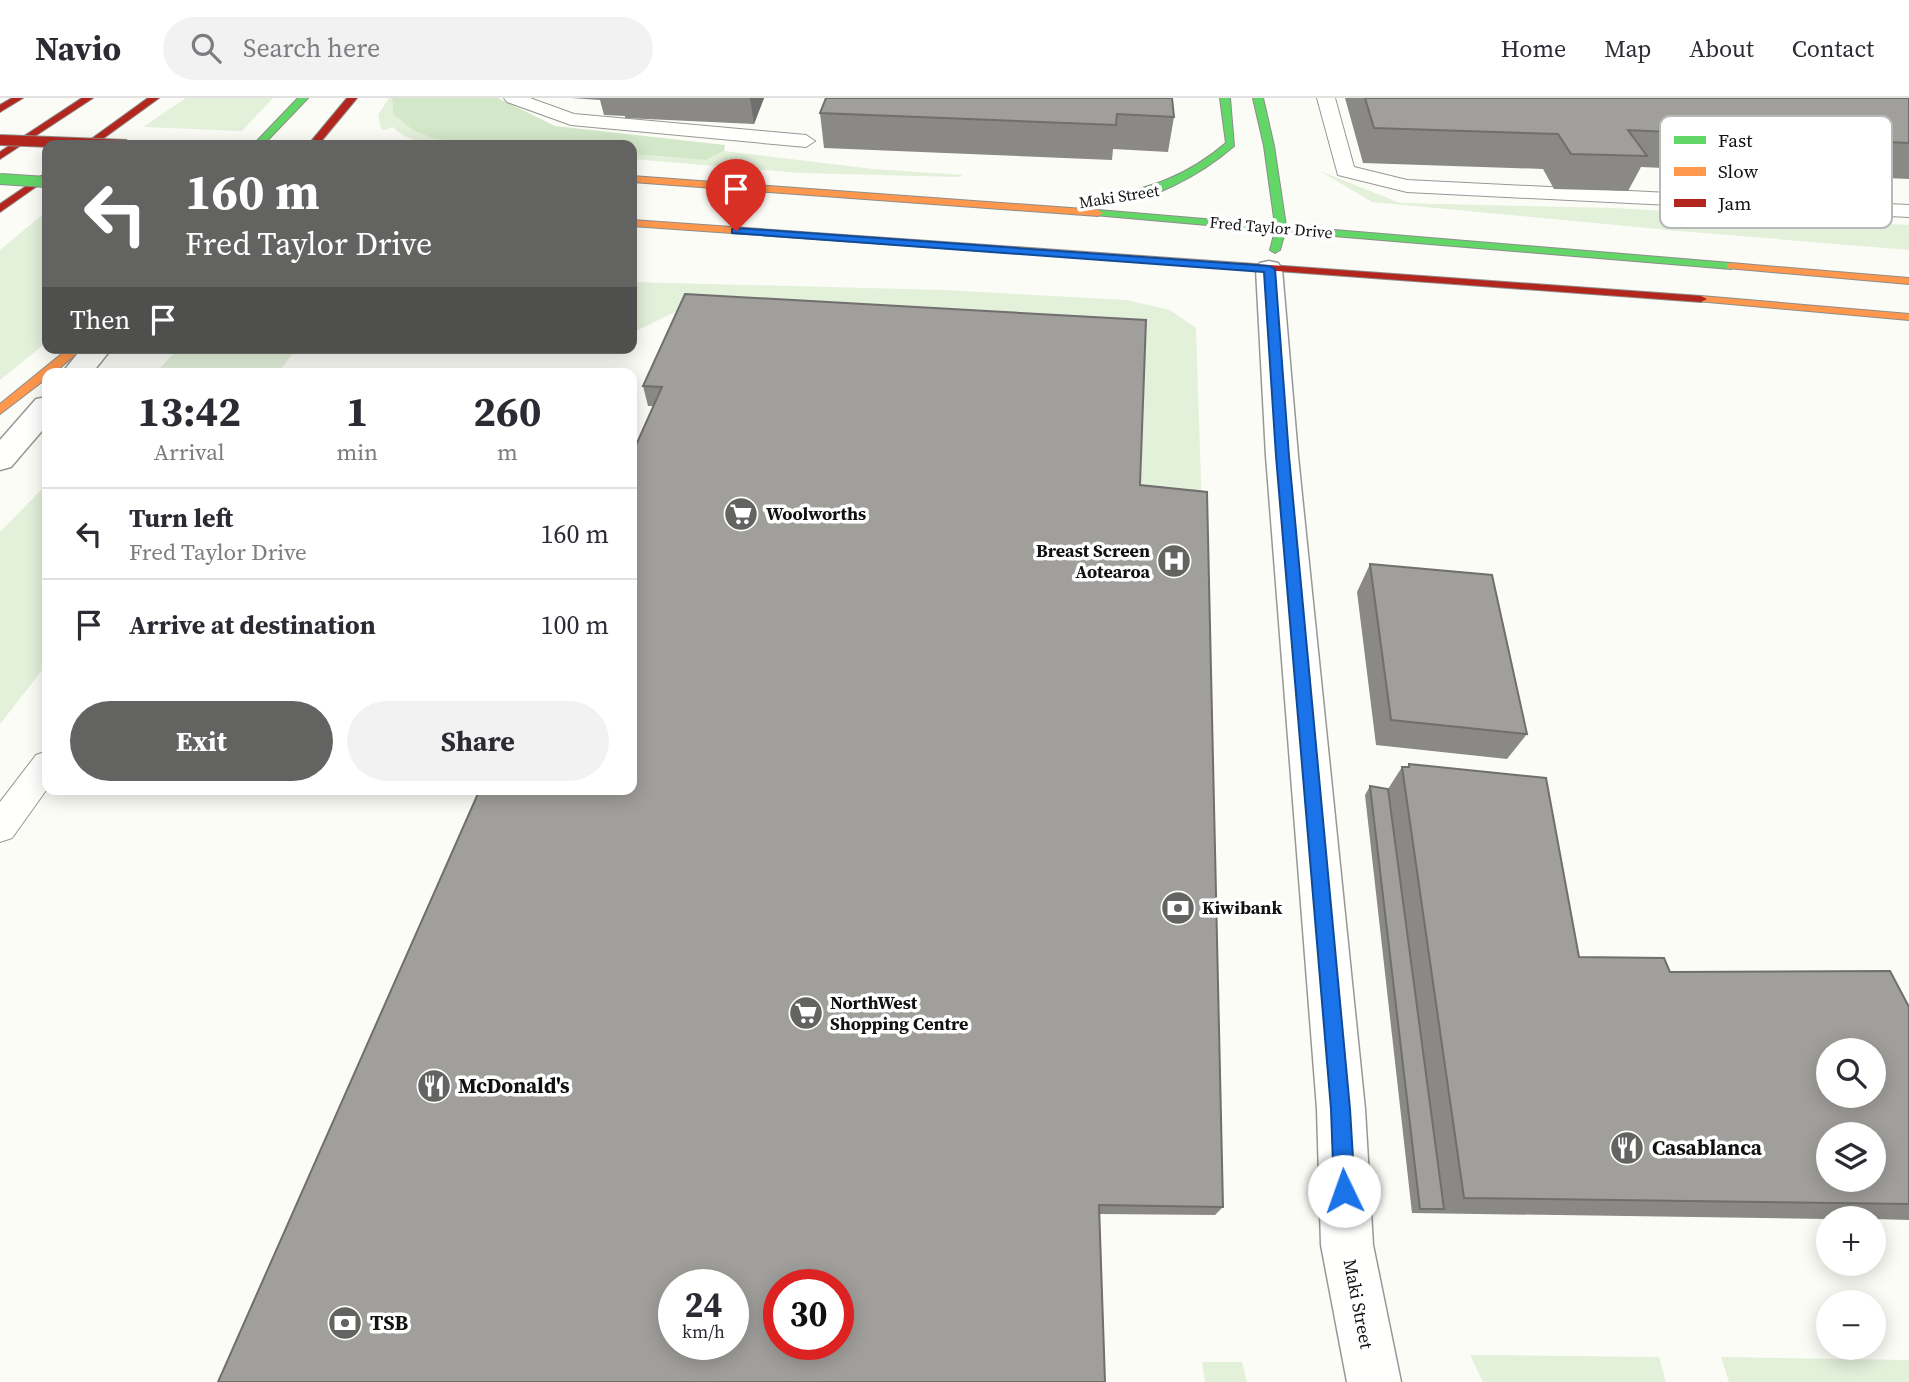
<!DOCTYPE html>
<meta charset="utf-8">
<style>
body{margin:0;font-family:"Source Serif 4",serif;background:#f2f2f3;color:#2b2b33;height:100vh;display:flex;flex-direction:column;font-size:26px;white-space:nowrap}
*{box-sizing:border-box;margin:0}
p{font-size:23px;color:#7c7c81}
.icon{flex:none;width:38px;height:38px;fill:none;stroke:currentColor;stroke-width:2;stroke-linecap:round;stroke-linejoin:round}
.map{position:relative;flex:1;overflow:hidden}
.drawer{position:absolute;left:42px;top:270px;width:595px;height:427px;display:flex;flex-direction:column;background:#fff;border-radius:14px;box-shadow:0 4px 18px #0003}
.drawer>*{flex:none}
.banner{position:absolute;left:42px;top:42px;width:595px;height:214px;border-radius:14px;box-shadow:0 4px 18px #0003;background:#636362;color:#fff;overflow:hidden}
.tools{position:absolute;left:1816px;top:940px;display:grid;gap:14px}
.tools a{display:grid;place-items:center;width:70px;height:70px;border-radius:50%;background:#fff;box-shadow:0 4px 18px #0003;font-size:35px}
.speed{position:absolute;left:658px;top:1171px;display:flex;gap:14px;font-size:35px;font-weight:700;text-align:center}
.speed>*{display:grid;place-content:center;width:91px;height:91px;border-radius:50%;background:#fff;box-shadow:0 4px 18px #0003;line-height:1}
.speed small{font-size:18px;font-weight:400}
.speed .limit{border:10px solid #d22;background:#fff;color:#111}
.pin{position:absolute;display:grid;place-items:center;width:60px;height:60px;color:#fff;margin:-72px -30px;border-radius:50% 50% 50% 0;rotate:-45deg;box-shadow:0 0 7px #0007}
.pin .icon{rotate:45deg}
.me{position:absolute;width:77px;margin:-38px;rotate:357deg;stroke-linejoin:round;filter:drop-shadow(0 0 5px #0008)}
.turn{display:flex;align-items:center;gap:24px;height:147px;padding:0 28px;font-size:32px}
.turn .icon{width:91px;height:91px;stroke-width:2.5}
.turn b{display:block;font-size:49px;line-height:60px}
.then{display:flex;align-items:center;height:66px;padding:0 28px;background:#0003;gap:14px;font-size:26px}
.eta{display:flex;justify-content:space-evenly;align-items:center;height:119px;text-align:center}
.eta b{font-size:42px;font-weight:700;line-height:49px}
.action{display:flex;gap:14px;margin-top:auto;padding:14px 28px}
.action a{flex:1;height:80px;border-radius:42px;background:#636362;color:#fff;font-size:28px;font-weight:700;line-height:80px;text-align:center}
.action a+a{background:#f2f2f3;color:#2b2b33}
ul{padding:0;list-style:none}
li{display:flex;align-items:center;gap:21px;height:91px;padding:0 28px;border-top:2px solid #e1e1e2}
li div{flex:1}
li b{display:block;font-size:26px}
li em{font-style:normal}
header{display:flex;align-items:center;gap:42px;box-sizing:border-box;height:98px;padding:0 35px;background:#fff;border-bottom:2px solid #e1e1e2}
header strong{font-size:33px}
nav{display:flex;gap:38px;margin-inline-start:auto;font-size:24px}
.search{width:490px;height:63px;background:#f2f2f3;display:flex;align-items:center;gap:18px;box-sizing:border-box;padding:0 24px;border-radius:38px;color:#7c7c81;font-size:26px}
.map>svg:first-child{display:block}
.green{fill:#e3f0da}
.forest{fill:#d3e7c9}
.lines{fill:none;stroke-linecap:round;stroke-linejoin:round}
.lane-casing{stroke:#979795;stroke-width:2}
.street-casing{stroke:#979795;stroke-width:3}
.fast-casing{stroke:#8d8d8b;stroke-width:2}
.slow-casing{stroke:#8d8d8b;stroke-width:2}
.jam-casing{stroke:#8d8d8b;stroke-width:2}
.lane{fill:#fffffe;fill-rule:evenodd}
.street{fill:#fffffe;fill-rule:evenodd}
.fast{fill:#63d668;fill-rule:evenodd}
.slow{fill:#ff974d;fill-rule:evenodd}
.jam{fill:#b3261e;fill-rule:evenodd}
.fast-bridge-casing{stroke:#8d8d8b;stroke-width:12;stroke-linecap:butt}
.jam-bridge-casing{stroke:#8d8d8b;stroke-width:12;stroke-linecap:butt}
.fast-bridge{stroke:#63d668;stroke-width:10}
.jam-bridge{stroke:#b3261e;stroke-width:10}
.wall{fill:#8a8986}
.shaded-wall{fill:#706f6d}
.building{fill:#a09f9c;stroke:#706f6d;stroke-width:2;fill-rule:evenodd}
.route{fill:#1a73e8;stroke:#114b97;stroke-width:2}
.labels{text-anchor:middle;stroke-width:7;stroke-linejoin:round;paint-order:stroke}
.far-street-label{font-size:16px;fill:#111;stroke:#fff}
.poi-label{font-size:18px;font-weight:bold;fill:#111;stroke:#fff;text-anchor:start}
.street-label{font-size:18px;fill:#111;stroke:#fff}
.near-poi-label{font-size:21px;font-weight:bold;fill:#111;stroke:#fff;text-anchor:start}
.key{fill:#fff;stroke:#b8b8b8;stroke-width:2}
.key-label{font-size:19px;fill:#111}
</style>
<header>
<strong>Navio</strong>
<div class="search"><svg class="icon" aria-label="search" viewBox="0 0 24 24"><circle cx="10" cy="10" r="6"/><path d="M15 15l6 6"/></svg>Search here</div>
<nav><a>Home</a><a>Map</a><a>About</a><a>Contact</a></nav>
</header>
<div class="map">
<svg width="1909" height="1284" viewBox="0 0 1909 1284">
<rect width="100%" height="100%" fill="#fcfcf7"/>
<path class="green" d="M186,0H273L242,33L143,29Z
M389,0H392L395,18C435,49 477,44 526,47C494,47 415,55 393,29L384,32L381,31L378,17Z
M724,53L873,71L963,77L958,79L800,75L632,61V56L704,62Z
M1320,73L1400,105L1615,110L1909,127V152L1679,133L1372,104Z
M47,113V244L0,282V152Z
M632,184L944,192L1127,202L1170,212L1196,230L1202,414L679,212L632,235Z
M179,250H297L278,275H155Z
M47,386V566L0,626V434Z
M1470,1257L1659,1259L1666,1284H1483Z
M1721,1259L1909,1262V1284H1729Z
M1202,1264H1242L1247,1284H1205Z"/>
<path class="forest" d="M392,0H498L555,28L725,47L724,53L705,62L632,56V47H526L435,41L413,32L394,17Z"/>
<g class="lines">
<g class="lane-casing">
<path id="lane" d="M504,0H530L574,16L806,37L815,43L806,49L571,27L507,4Z
M1317,0H1335L1354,69L1407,82L1909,107V119L1407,94L1338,77Z
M47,653V691L12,740L0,744V704L36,657Z"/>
</g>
<g class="street-casing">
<path id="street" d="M1269,163L1278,165L1282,171L1298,358L1365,1011L1373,1147L1401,1284H1347L1321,1147L1317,1011L1266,358L1256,171L1260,165Z
M82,250H112L92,275H62Z
M47,299V327L11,369L0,372V342L36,301Z"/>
</g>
<g class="fast-casing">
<path id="fast" d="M298,0H308L263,47H253Z
M1220,0H1230L1234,48C1203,75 1145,109 1102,104V100C1152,89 1186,79 1226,45Z
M1253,0H1263L1274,48L1286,128L1731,165L1736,168L1731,171L1285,134L1280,152L1275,155L1270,152L1275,133L1094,117V113L1098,112L1275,127L1264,48Z"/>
</g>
<g class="slow-casing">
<path id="slow" d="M632,78L1098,112L1103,115L1098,118L632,84Z
M632,122L1241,165L1246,168L1241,171L632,128Z
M1731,165L1909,180V186L1727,170V166Z
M1701,198L1909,216V222L1697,203V199Z
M69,250H83L54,275H47V280L0,316V306Z"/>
</g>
<g class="jam-casing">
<path id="jam" d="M12,0H23L0,14V7Z
M82,0H93L0,61V54Z
M148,0H159L94,47H83Z
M347,0H357L318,47H308Z
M47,74V81L0,114V106Z
M1241,165L1701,198L1707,201L1701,204L1237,170V166Z"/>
</g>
<use href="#lane" class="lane"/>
<use href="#street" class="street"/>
<use href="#fast" class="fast"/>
<use href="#slow" class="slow"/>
<use href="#jam" class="jam"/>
<g class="fast-bridge-casing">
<path id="fast-bridge" d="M0,81L47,84"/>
</g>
<g class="jam-bridge-casing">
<path id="jam-bridge" d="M0,42L127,47"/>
</g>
<use href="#fast-bridge" class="fast-bridge"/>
<use href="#jam-bridge" class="jam-bridge"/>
</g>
<path class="wall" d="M571,0H764L754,26L625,20V18L604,17L600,2Z
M826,0L1174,19L1168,54L1113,51L1112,62L824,50L820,15Z
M1345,0H1909V81L1641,69L1628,93L1554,91L1543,71L1363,65Z
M685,196L1140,387L1223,1109L1215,1117L1099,1116L632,691L653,308H648L643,288Z
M1370,466L1527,636L1507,661L1376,647L1357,494Z
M1409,666L1579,859L1670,874L1909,909V1122L1874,1121V1120L1829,1121L1412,1115L1365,697L1370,688L1388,691L1402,669H1407Z"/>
<path class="shaded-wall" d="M750,0H764L754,26Z"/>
<path class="building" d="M826,0H1172L1174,19L1117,16L1116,27L820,15Z
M1365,0H1909V45L1628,32L1647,58L1571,56L1558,36L1374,30Z
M685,196L1146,222L1140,387L1207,394L1223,1109L1099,1107L1105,1284H218L480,691H632V356L662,289L643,288ZM674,1186H733V1246H674ZM779,1186H838V1246H779Z
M1370,466L1492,477L1527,636L1391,622Z
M1409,666L1546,680L1579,859L1664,860L1670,874L1890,873L1909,909V1106L1464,1100L1402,669H1409ZM1829,952H1874V998H1829ZM1829,1036H1874V1082H1829Z
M1370,688L1388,691L1444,1111H1420Z"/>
<path class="route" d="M736,130L1269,168L1275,171L1289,358L1350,1011L1355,1093L1351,1100L1344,1103L1337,1100L1334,1093L1331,1011L1276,358L1264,174L732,135V131Z"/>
<defs>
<g id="supermarket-disc" transform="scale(1.75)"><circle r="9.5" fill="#636362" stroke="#fff"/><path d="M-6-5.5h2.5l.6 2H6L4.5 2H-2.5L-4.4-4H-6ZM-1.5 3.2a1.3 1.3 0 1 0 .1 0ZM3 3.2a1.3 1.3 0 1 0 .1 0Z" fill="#fff"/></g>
<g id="hospital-disc" transform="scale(1.75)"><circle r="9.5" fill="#636362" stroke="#fff"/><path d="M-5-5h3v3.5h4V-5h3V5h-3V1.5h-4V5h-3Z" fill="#fff"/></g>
<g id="bank-disc" transform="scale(1.75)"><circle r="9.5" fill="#636362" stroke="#fff"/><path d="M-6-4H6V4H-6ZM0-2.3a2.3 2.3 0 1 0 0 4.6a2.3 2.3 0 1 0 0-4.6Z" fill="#fff"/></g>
<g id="restaurant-disc" transform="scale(1.75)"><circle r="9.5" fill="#636362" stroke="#fff"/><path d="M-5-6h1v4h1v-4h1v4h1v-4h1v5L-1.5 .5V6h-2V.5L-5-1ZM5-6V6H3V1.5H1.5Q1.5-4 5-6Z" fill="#fff"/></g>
</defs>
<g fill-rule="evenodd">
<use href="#supermarket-disc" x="741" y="416"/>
<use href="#hospital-disc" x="1174" y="463"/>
<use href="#bank-disc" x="1178" y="810"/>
<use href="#supermarket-disc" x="806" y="915"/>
<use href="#restaurant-disc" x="434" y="988"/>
<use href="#restaurant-disc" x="1627" y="1050"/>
<use href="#bank-disc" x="345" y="1225"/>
</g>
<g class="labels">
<g class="far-street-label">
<text transform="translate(1119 98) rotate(-9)" y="6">Maki Street</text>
<text transform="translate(1271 129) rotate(5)" y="6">Fred Taylor Drive</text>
</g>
<g class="poi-label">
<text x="766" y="422">Woolworths</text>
<text x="1150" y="459" text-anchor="end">Breast Screen<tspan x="1150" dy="21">Aotearoa</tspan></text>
<text x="1202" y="816">Kiwibank</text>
<text x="830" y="911">NorthWest<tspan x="830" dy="21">Shopping Centre</tspan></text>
</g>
<g class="street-label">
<text transform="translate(1358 1206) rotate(79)" y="6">Maki Street</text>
</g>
<g class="near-poi-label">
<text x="458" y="995">McDonald's</text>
<text x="1652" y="1057">Casablanca</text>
<text x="370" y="1232">TSB</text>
</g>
</g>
<rect x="1660" y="18" width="232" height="112" rx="10" class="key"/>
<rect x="1674" y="38" width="32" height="8" fill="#63d668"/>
<rect x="1674" y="69" width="32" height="9" fill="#ff974d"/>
<rect x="1674" y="101" width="32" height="8" fill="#b3261e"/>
<g class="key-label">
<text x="1718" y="49">Fast</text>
<text x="1718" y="80">Slow</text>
<text x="1718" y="112">Jam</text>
</g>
</svg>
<div class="tools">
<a><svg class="icon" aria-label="search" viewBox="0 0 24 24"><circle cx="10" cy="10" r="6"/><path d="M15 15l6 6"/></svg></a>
<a><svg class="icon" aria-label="layers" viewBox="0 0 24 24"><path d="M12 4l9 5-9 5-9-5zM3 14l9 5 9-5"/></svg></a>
<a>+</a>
<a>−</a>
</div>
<div class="speed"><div>24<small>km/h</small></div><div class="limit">30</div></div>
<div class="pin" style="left:736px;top:133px;background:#d93025"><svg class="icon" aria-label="arrive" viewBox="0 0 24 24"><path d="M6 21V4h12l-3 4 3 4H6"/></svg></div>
<svg class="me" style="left:1344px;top:1093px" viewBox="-20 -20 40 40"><circle r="19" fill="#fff"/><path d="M0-13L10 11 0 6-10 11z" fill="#1a73e8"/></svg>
<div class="banner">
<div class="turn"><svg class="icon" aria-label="left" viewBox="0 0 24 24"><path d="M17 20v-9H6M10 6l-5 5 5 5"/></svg><div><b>160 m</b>Fred Taylor Drive</div></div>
<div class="then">Then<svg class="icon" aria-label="arrive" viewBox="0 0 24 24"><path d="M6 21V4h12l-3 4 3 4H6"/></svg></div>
</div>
<section class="drawer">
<div class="eta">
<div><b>13:42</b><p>Arrival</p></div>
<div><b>1</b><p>min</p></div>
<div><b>260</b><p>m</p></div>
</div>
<ul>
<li><svg class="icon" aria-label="left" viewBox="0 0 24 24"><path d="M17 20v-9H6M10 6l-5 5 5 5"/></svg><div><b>Turn left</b><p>Fred Taylor Drive</p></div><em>160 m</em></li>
<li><svg class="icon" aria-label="arrive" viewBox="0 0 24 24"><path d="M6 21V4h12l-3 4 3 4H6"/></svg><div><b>Arrive at destination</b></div><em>100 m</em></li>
</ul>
<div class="action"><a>Exit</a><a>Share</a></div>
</section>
</div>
